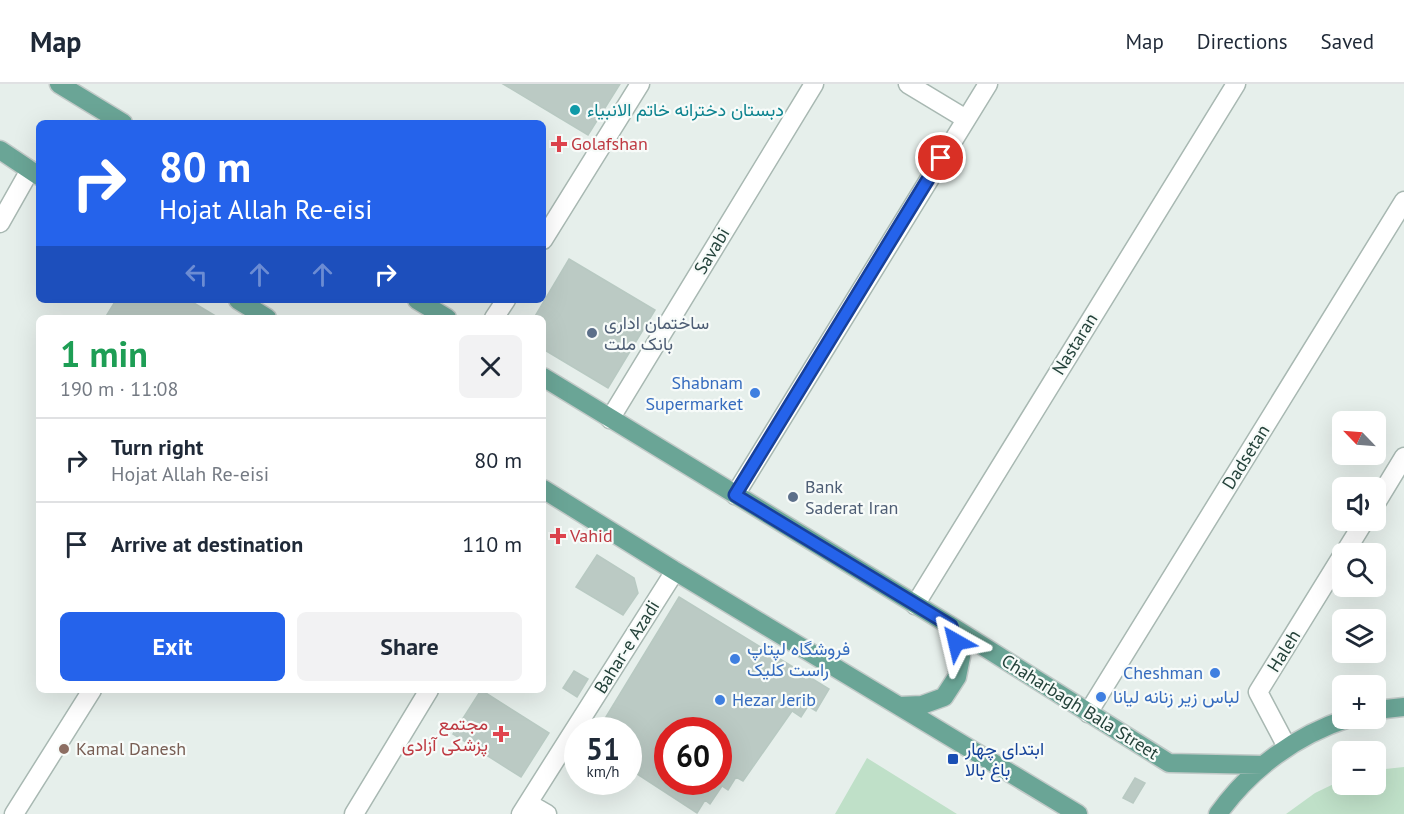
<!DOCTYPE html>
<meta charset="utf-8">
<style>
body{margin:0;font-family:"PT Sans",Vazirmatn,sans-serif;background:#f2f2f3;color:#1f2937;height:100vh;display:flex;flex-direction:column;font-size:22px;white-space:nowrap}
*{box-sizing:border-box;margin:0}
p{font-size:20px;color:#747a83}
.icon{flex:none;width:33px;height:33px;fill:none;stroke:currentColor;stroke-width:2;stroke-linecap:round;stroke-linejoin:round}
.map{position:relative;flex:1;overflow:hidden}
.drawer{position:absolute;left:36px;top:231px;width:510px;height:378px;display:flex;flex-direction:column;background:#fff;border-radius:9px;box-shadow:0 6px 24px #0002}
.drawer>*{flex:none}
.top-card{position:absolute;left:36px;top:36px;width:510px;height:183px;border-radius:9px;box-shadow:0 6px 24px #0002;background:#2563eb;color:#fff;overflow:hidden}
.needle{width:39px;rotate:295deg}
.fabs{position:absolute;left:1332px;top:327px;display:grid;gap:12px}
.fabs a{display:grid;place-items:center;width:54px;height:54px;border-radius:9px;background:#fff;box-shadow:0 6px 24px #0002;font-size:30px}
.speed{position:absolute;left:564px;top:633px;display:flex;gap:12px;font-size:30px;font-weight:700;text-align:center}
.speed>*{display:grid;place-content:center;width:78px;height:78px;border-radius:50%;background:#fff;box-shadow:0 6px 24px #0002;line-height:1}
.speed small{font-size:15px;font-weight:400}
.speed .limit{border:9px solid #d22;background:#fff;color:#111}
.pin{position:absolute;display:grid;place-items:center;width:51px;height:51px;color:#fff;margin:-26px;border:3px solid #fff;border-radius:50%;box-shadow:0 2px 6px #0007}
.me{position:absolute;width:66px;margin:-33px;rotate:323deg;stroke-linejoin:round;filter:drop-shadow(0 0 4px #0008)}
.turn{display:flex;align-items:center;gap:21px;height:126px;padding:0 24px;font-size:27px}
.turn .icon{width:78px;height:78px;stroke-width:2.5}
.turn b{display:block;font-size:42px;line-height:51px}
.lanes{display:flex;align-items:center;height:57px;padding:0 24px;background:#0003;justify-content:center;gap:30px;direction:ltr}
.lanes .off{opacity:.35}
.round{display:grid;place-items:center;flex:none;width:63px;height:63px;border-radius:9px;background:#f2f2f3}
.summary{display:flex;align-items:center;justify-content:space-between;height:102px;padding:0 24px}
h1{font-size:36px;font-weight:800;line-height:45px;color:#1e9e55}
.cta{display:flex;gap:12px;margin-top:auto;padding:12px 24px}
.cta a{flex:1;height:69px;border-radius:9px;background:#2563eb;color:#fff;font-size:24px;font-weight:800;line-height:69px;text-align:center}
.cta a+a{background:#f2f2f3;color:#1f2937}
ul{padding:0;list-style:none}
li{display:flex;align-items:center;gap:18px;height:84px;padding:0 24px;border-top:2px solid #e0e1e3}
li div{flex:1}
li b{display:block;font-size:22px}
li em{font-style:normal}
header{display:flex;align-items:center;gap:36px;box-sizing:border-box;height:84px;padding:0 30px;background:#fff;border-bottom:2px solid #e0e1e3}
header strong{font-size:28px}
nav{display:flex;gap:33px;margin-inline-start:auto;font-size:21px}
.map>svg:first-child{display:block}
.green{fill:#bfe0c8}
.building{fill:#bbcac4;stroke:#b8c9c2;stroke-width:1.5;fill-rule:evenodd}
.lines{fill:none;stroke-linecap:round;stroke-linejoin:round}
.minor-casing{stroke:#a8b8b2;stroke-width:21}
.major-casing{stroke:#c2cac8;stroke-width:21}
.minor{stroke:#fff;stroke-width:18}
.major{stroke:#6aa596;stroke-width:18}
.route-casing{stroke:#184099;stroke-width:15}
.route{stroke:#2563eb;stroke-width:10}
.culture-dot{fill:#0f9aa8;stroke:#f7fbf9;stroke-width:2}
.health-dot{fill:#e0444e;stroke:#f7fbf9;stroke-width:2}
.service-dot{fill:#5c6f8a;stroke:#f7fbf9;stroke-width:2}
.shop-dot{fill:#3f7fe0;stroke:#f7fbf9;stroke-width:2}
.education-dot{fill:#8d6e63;stroke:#f7fbf9;stroke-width:2}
.transit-dot{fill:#1a4fb4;stroke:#f7fbf9;stroke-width:2}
.labels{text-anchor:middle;stroke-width:4.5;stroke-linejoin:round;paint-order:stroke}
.culture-label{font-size:18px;fill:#0d838f;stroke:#f7fbf9;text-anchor:start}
.health-label{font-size:18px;fill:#be3a42;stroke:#f7fbf9;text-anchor:start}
.street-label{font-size:18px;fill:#24423a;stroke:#f7fbf9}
.service-label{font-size:18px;fill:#4e5e75;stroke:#f7fbf9;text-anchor:start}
.shop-label{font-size:18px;fill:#366cbe;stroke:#f7fbf9;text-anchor:start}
.education-label{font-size:18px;fill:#785e54;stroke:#f7fbf9;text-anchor:start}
.transit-label{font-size:18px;fill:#164399;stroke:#f7fbf9;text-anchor:start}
</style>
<header>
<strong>Map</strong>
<nav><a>Map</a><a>Directions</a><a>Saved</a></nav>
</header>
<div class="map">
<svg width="1404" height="730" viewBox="0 0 1404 730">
<rect width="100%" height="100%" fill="#e6efeb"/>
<path class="green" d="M867,674L957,730H835Z
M1404,683V730H1286L1315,709L1342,696V700H1376V686Z"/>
<path class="building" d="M503,0H620L588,51Z
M569,175L655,226L608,304L543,265V234H534Z
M116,216H189L219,234H105Z
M597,471L634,494L638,509L623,531L576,503Z
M679,513L829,605L816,627L808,622L801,633L792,627L743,697L736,693L728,706L722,702L710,720L705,716L697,729L628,684V646H598ZM668,646H718V698H668Z
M574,587L588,595L577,613L563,604Z
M481,606L549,649L521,693L453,650Z
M1135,694L1145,699L1133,719L1123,714Z"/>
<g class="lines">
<g class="minor-casing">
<path id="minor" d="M908,0L966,35
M0,139L30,86
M543,156L640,0
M494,234L506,216
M610,335L814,0
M735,411L988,0
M1376,419L1404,373
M1344,470L1365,436
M915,521L1236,0
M1088,629L1404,117
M1287,663L1258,608L1342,472
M528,719L547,730
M14,730L92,606
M354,730L429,606
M521,730L675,487"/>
</g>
<g class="major-casing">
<path id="major" d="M59,0L123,39
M0,66L39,92
M238,216L267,234
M417,216L447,234
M543,293L951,542L1169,679L1263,681
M543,405L675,487L1078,730
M899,622L922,621L944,613L957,593L961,573L951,542
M1376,626L1404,623
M1218,730C1250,685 1296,651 1349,634"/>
</g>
<use href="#minor" class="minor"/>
<use href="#major" class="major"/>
</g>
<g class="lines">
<g class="route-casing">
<path id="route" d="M941,74L735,411L951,542L956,558"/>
</g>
<use href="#route" class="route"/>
</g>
<circle class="culture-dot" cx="575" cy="26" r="6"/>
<g class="health-dot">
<path d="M556 51h6v6h6v6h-6v6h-6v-6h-6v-6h6z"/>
<path d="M555 443h6v6h6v6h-6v6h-6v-6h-6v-6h6z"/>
<path d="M498 641h6v6h6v6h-6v6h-6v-6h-6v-6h6z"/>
</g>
<g class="service-dot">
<circle cx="592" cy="249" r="6"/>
<circle cx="793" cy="413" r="6"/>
</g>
<g class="shop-dot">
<circle cx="755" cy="309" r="6"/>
<circle cx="735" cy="575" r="6"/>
<circle cx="1215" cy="589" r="6"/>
<circle cx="1101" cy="613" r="6"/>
<circle cx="720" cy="616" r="6"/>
</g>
<circle class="education-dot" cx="64" cy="665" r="6"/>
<rect class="transit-dot" x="947" y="669" width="12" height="12" rx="3"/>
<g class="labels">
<g class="culture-label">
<text x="587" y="32">دبستان دخترانه خاتم الانبیاء</text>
</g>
<g class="health-label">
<text x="571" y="66">Golafshan</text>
<text x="570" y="458">Vahid</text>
<text x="488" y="646" text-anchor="end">مجتمع<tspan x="488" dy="21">پزشکی آزادی</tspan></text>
</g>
<g class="street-label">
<text transform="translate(712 167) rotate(-59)" y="6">Savabi</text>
<text transform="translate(1075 260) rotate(-58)" y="6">Nastaran</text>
<text transform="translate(1246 373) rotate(-58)" y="6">Dadsetan</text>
<text transform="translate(627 563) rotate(-58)" y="6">Bahar-e Azadi</text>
<text transform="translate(1284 567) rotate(-58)" y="6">Haleh</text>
<text transform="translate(1080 623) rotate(32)" y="6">Chaharbagh Bala Street</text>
</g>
<g class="service-label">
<text x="604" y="245">ساختمان اداری<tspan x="604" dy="21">بانک ملت</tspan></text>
<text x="805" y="409">Bank<tspan x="805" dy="21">Saderat Iran</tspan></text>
</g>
<g class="shop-label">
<text x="743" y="305" text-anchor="end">Shabnam<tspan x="743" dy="21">Supermarket</tspan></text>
<text x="747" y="571">فروشگاه لپتاپ<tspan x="747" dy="21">راست کلیک</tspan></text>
<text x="1203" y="595" text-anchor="end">Cheshman</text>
<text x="1113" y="619">لباس زیر زنانه لیانا</text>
<text x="732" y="622">Hezar Jerib</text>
</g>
<g class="education-label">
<text x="76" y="671">Kamal Danesh</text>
</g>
<g class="transit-label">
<text x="965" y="671">ابتدای چهار<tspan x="965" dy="21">باغ بالا</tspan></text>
</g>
</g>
</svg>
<div class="fabs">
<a><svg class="needle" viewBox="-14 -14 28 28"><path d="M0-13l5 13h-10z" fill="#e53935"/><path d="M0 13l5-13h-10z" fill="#747a83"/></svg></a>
<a><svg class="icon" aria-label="sound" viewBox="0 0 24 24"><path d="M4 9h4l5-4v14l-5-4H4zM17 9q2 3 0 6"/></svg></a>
<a><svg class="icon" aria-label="search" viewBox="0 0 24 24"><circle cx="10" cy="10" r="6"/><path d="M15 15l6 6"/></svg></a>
<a><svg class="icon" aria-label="layers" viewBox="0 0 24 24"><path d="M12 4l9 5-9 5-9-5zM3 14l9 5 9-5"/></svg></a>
<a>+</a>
<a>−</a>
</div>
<div class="speed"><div>51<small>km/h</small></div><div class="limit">60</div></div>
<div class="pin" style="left:941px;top:74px;background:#d93025"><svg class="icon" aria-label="arrive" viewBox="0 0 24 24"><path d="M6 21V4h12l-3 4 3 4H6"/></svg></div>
<svg class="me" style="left:956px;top:558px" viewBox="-20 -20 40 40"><path d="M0-17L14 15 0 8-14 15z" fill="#2563eb" stroke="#fff" stroke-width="4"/></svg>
<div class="top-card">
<div class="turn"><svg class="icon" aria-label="right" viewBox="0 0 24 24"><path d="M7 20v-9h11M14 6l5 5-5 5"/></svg><div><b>80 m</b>Hojat Allah Re-eisi</div></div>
<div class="lanes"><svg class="icon off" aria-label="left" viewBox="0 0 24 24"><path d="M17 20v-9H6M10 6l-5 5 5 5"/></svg><svg class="icon off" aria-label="ahead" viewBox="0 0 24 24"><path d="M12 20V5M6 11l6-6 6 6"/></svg><svg class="icon off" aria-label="ahead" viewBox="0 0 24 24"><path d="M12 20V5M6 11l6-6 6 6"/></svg><svg class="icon" aria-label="right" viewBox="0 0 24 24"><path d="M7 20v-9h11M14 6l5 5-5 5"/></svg></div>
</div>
<section class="drawer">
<div class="summary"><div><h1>1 min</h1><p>190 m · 11:08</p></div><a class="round"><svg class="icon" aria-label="close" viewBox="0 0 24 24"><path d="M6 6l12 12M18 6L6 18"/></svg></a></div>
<ul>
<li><svg class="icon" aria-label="right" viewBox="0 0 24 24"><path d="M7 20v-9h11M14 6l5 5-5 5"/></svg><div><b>Turn right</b><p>Hojat Allah Re-eisi</p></div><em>80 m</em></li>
<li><svg class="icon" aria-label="arrive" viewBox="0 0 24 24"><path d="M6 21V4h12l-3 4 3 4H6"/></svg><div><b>Arrive at destination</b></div><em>110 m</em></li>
</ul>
<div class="cta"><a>Exit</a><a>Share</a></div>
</section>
</div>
